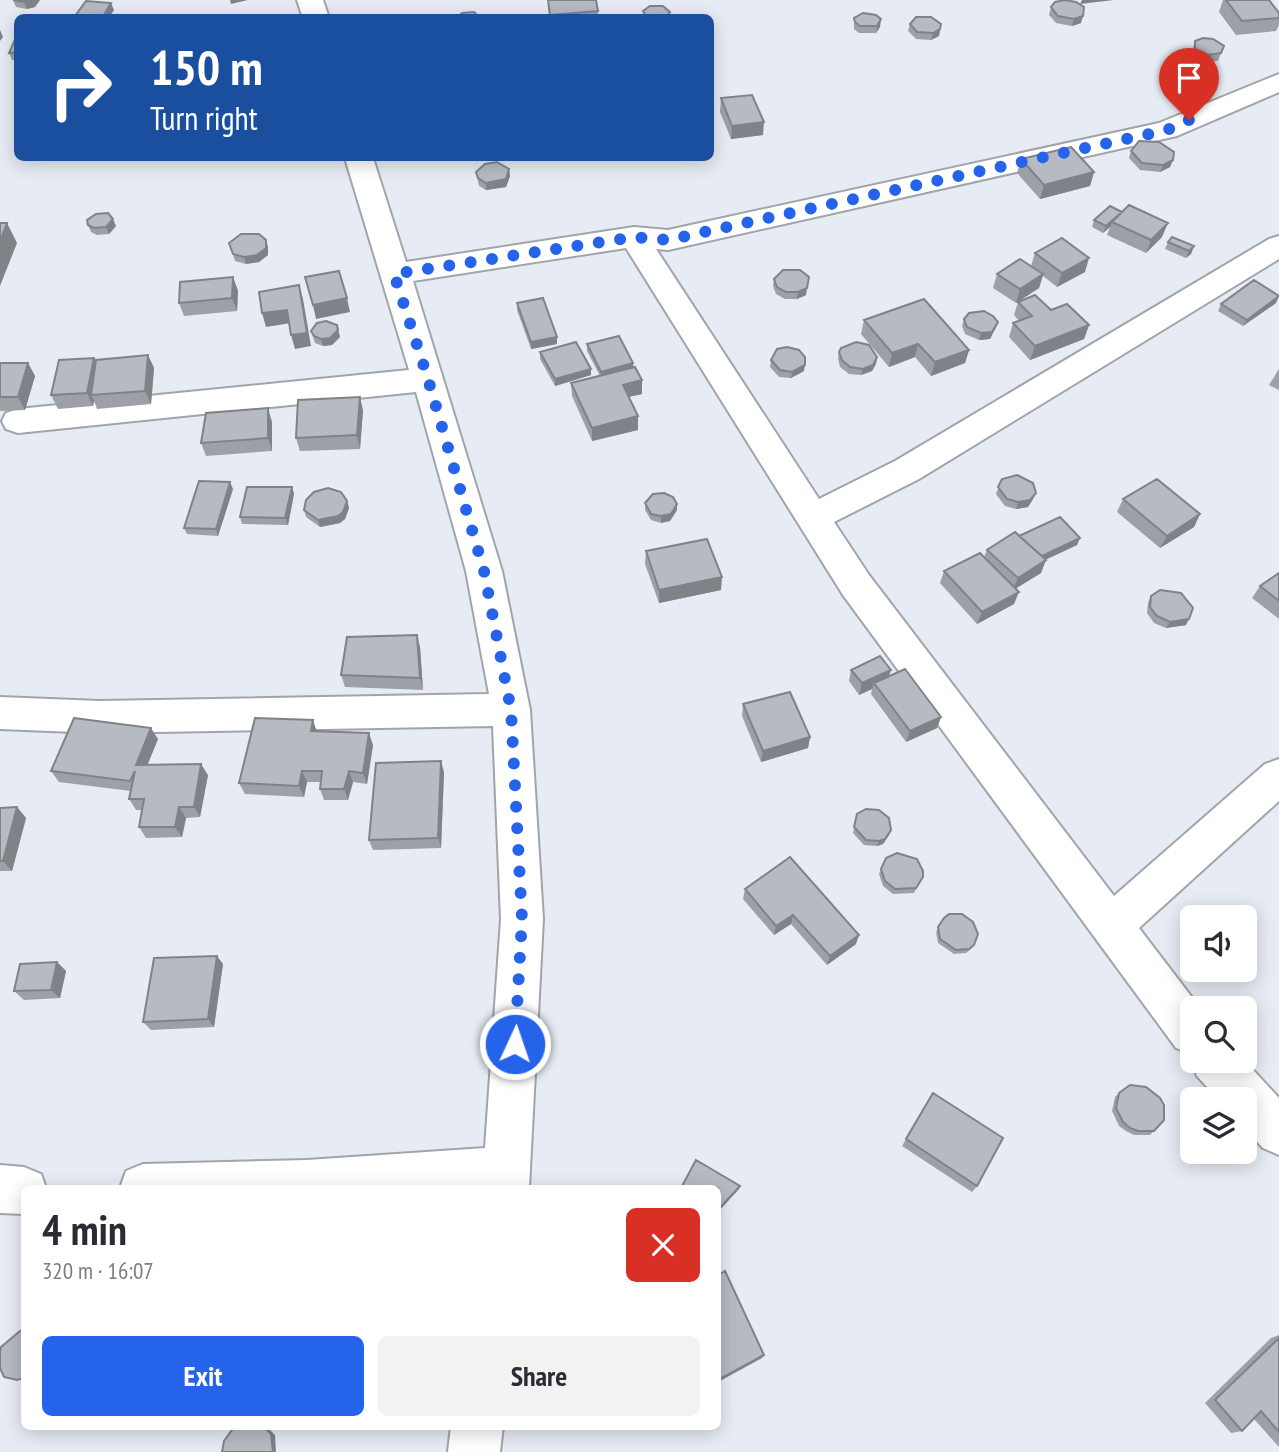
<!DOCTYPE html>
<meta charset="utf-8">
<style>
body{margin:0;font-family:"PT Sans Narrow",sans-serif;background:#f2f2f3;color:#2b2b33;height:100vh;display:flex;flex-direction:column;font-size:26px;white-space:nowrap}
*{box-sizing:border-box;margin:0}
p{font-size:23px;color:#7c7c81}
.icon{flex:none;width:38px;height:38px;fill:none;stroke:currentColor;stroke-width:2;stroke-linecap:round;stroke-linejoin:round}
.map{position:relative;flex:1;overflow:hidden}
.details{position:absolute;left:21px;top:1185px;width:700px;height:245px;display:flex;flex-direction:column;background:#fff;border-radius:10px;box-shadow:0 4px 18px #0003}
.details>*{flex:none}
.hud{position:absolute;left:14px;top:14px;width:700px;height:147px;border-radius:10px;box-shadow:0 4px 18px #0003;background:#1a4fa0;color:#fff;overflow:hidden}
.tools{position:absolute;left:1180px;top:905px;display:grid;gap:14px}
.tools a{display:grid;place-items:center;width:77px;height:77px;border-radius:10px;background:#fff;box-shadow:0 4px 18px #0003;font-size:35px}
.pin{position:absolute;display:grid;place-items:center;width:60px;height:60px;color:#fff;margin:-72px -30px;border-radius:50% 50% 50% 0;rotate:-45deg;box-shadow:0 0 7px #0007}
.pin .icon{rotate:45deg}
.me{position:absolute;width:77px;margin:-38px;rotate:3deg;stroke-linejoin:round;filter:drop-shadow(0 0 5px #0008)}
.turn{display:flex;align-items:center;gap:24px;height:147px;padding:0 21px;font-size:32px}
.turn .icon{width:91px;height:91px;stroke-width:2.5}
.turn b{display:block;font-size:49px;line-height:60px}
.round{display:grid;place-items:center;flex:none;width:74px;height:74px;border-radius:10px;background:#f2f2f3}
.summary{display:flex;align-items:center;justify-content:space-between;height:119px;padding:0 21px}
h1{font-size:42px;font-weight:600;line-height:52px}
.button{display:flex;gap:14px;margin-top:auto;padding:14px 21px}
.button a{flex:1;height:80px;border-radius:10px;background:#2563eb;color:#fff;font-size:28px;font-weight:600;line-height:80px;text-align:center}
.button a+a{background:#f2f2f3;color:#2b2b33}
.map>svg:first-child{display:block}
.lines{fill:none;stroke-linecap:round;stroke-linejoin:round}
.minor-casing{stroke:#a0a5ab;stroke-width:4}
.minor{fill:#fff;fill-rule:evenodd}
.wall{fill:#9da1a7}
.shaded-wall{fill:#7f8388}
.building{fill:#b6bbc2;stroke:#7f8388;stroke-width:2}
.route{stroke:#2563eb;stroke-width:12;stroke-dasharray:0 21.6}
</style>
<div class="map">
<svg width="1279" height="1452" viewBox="0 0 1279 1452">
<rect width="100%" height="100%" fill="#e7ebf3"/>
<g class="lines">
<g class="minor-casing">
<path id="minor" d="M297,0H323L329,18H303Z
M1279,74V92L1177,136L668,250L656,249L819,499L895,461L1269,239L1279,236V259L919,479L834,522L869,575L1114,896L1265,764L1279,759V801L1139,928L1200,1008H1192V1054L1176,1048L843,595L626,248L413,281L502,571L530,710L543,919L529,1188H120L126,1171L143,1164L307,1160L485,1148L501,919L493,726L100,733L0,729V697L100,701L489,694L466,571L416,392L18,433L6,429L2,421L6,413L18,409L409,370L345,158H373L406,262L634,227L668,230L1159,123Z
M1192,1057V1060H1244L1279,1098V1155L1263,1148L1244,1128V1099H1218L1197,1076L1191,1060Z
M0,1165L24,1167L41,1174L46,1188H24V1214L0,1213Z
M451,1426H503L500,1452H448Z"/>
</g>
<use href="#minor" class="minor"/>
</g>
<path class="wall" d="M13,0H40L35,7L27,9L16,7Z
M548,0L598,11V18H549Z
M1223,0H1269L1279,13V25L1276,31L1236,35L1219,12Z
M1051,7L1081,23L1072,26L1056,23L1049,15Z
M854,18L880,27L876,33H859L854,29Z
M910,24H941L939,36L931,40L916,39L908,31Z
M18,33V60H12L9,53Z
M1195,41L1224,46L1218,61L1205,62L1192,56L1193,48Z
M721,98L763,135L731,139L720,112Z
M1131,151L1173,160L1170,167L1160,172L1140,170L1129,158Z
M1021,159L1094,172L1090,186L1040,199L1017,173Z
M476,172L510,176L506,187L486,190L479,186Z
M1110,206L1162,237L1146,253L1107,235L1110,227L1103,233L1092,227L1094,220Z
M88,225L116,226L109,234L97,235L91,232Z
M266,240L268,247V255L259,262L246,264L235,261L229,243Z
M1168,242L1194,246L1191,254L1186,258L1165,249Z
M1035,253L1085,272L1057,287L1043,276L1039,288L1016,303L993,288L997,274L1031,266Z
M233,277L238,291L237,311L184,316L179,303Z
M774,279L806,295L797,299H785L776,294L773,286Z
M1018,302L1089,325L1084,339L1030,360L1009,337L1013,323L1019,321L1014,315Z
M517,303L557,337V344L531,349L517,310Z
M1276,303L1243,326L1218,311L1221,304Z
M964,319L998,322L995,329L990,339L979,340L965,334L962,326Z
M864,320L969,350L965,363L931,376L915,357L889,367L861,334Z
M337,325L340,337L332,345L323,346L315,343L311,331Z
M587,344L633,367L642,380V394L628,397L638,416V430L592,441L572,396L571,383L600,376L587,351Z
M540,352L591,375L555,386L540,359Z
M839,352L877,357L876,364L872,371L861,375L849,374L840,367L838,359Z
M148,355L154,368L151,404L97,409L94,401L93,406L58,409L51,395L94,358L96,362Z
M771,360L804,371L791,378L779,377L770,367Z
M0,363H28L35,376L25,410L0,411Z
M1279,369V390L1269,385Z
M363,410L360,449L300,451L296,438Z
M272,422V451L206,456L201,443Z
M1002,479L1033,499L1028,507L1016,509L1005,506L996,494Z
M292,487L294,494L288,525L242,524L240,517Z
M233,489L218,536L187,534L184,528Z
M1123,499L1200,514L1194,527L1160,548L1117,512Z
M347,501L349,508L345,519L340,523L320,527L306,517L304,510Z
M645,503L677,510L670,521L661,523L651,520L645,510Z
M1019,536L1080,538L1077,545L1045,560L1041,573L1015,589L1014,604L977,624L940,583L944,571L984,557L987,550Z
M646,551L721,590L659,603L645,564Z
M1279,573V619L1252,598L1260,586Z
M1151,596L1186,625L1166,628L1154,623L1147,613L1148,603Z
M420,647L423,690L345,687L341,675Z
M851,670L889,676L941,717L937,728L906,742L871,694L872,689L859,695L849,681Z
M743,704L810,737L808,748L761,762L742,716Z
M317,731L373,745L367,784L353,782L348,800H324L320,789L321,782H307L304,797L245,794L239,783Z
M158,739L147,765L208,775L200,817L186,818L182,837L146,838L139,827L142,810H136L129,799L131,791L59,782L51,771Z
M444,772L441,848L373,850L369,840Z
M17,807L26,818L12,871H0V808Z
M857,814L891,830L889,835L883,844L877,846L864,845L853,833Z
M886,858L923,877L914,893L893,894L883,886L879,874Z
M745,889L856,944L827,965L791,924L774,935L743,899Z
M944,918L974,945L971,949L966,953L954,954L938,943L936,932Z
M57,962L66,971L60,998L24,1000L14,991Z
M223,964L214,1027L151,1030L143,1022Z
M1119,1093L1154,1131L1150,1135H1134L1126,1131L1119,1126L1112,1111L1115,1097Z
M929,1100L977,1186L972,1192L902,1146Z
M1279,1335V1447L1254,1419L1242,1431L1231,1433L1205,1403L1271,1338Z"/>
<path class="shaded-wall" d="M31,0H40L35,7L27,9L24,2Z
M230,0H248L231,4Z
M1082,0H1114L1080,4Z
M111,3L114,10L109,18H102Z
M1083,16L1081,23L1072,26L1074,19Z
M881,19L880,27L876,33L877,26Z
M940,29L939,36L931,40L933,33Z
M0,30L3,37L0,41Z
M764,122L763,135L731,139L732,126Z
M1173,160L1170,167L1160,172L1163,165Z
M509,169L510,176L506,187L486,190V183Z
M1094,172L1090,186L1040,199L1044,185Z
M1122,212L1112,222L1110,227L1103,233L1106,226Z
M113,219L116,226L109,234L106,227Z
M7,223L17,243L0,286V241Z
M1168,223L1162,237L1146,253L1151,240Z
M266,240L268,247V255L259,262L246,264L244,257Z
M1194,246L1191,254L1186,258L1189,251Z
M1089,258L1085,272L1057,287L1062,273Z
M1043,274L1039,288L1016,303L1020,289Z
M233,277L238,291L237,311L232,298Z
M299,285L303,299L311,346L295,349L291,335Z
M807,288L806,295L797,299L798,292Z
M1279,296L1276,303L1243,326L1247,320Z
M347,298L350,312L316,319L313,305Z
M287,310L291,323L266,327L262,313Z
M998,322L995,329L990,339L979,340L981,333Z
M1089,325L1084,339L1030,360L1035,346Z
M338,330L340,337L332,345L323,346L321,339Z
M557,337V344L531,349V342Z
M918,344L915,357L889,367L892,353Z
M969,350L965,363L931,376L935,362Z
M148,355L154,368L151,404L145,391Z
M877,357L876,364L872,371L861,375L863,369Z
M94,358L100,371L91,395L94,401L93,406L87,393Z
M28,363L35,376L25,410L18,397Z
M633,363L634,370L601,378V372Z
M805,365L804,371L791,378L792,372Z
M591,369V375L555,386V379Z
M642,380V394L623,398V385Z
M360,397L363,410L360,449L357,435Z
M268,408L272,422V451L268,438Z
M638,416V430L592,441V428Z
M230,482L233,489L218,536L216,529Z
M292,487L294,494L288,525L285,518Z
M1036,493L1033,499L1028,507L1016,509L1018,502Z
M347,501L349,508L345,519L340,523L320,527L318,520Z
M677,504V510L670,521L661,523V516Z
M1200,514L1194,527L1160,548L1167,536Z
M1080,538L1077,545L1034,565L1037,559Z
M1046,560L1041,573L1013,590L1018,578Z
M722,577L721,590L659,603V590Z
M1019,592L1014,604L977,624L982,612Z
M1189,619L1186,625L1166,628L1170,622Z
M417,635L420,647L423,690L420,678Z
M891,670L887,681L874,683L872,689L859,695L862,683Z
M941,717L937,728L906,742L910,731Z
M313,720L317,732L311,731Z
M151,728L158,739L143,776L136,765Z
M369,733L373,745L367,784L363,773Z
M810,737L808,748L761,762L763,751Z
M441,761L444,772L441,848L438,838Z
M201,764L208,775L200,817L194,807Z
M302,771L307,782L304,797L299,786Z
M349,771L353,782L348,800L344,789Z
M17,807L26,818L12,871L3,861Z
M179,807L186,818L182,837L175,827Z
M891,830L889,835L883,844L877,846L879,841Z
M793,915L791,924L774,935L776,926Z
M859,935L856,944L827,965L830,956Z
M217,956L223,964L214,1027L208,1019Z
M57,962L66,971L60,998L51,990Z
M740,1186L739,1189L718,1212V1210Z
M764,1355L762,1358L718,1382V1380Z
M263,1426H266L275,1435L276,1452H273Z"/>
<path class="building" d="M13,0H31L24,2Z
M548,0H596L598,11L550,15Z
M1065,0L1076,2L1084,7L1083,16L1074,19L1058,16L1051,7L1055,2Z
M1226,0H1269L1279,13V18L1242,21Z
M86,1L111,3L102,18L75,16Z
M650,6H663L670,12L665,18H647L643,11Z
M474,12L480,18H457L462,13Z
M863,13L876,15L881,19L877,26H860L855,22L854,18Z
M916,17H931L941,24L940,29L933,33L917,32L910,24Z
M18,33V52L9,53Z
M1203,38L1213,39L1224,46L1221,53L1208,55L1195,49V41Z
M752,95L764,122L732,126L721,98Z
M1139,141L1159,142L1174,152L1173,160L1163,165L1142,163L1131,151Z
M1071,147L1094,172L1044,185L1021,159Z
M497,162L509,169L506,179L486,183L478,178L476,172L485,164Z
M1129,205L1168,223L1151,240L1112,222Z
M1110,206L1122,212L1106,226L1094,220Z
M108,213L113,219L106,227L94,228L88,225L87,220L96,214Z
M0,223H7L0,241Z
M241,234H259L266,240V248L257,255L244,257L233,254L229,243Z
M1172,237L1194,246L1189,251L1168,242Z
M1062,238L1089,258L1062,273L1035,253Z
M1020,259L1043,274L1020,289L997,274Z
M783,270H800L809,277L807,288L798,292H786L777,287L774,279Z
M339,271L347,298L313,305L305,277Z
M233,277L232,298L179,303L180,282Z
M1254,280L1279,296L1247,320L1221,304Z
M299,285L307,333L291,335L287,310L262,313L259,292Z
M1035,295L1051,310L1067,304L1089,325L1035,346L1013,323L1032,316L1018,302Z
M543,298L557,337L531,342L517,303Z
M924,299L969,350L935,362L918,344L892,353L864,320Z
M984,311L993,316L998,322L992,332L981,333L967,327L964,319L969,313Z
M326,321L337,325L338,330L330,338L321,339L314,336L311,331L317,323Z
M619,336L633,363L601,372L587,344Z
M576,342L591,369L555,379L540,352Z
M856,342L869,345L877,357L873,365L863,369L850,367L842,360L839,352L841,348Z
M787,347L799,350L805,357V365L792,372L780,370L771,360L777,349Z
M148,355L145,391L91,395L96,360Z
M94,358L87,393L51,395L59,360Z
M0,363H28L18,397H0Z
M635,367L642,380L623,385L638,416L592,428L571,383Z
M360,397L357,435L296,438L298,400Z
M268,408V438L201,443L206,413Z
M1017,475L1033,483L1036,493L1030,500L1018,502L1007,499L998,487L1002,479Z
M1157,479L1200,514L1167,536L1123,499Z
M199,481L230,482L216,529L184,528Z
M247,487H292L285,518L240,517Z
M328,488L341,492L347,501L343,512L338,516L318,520L304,510L306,500L314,492Z
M664,493L673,497L677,504L671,514L661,516L651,514L645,503L653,494Z
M1060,517L1080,538L1042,556L1019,536Z
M1015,532L1046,560L1018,578L987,550Z
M707,539L722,577L659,590L646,551Z
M980,553L1019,592L982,612L944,571Z
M1279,573V601L1260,586Z
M1160,590L1181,593L1193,608L1189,619L1170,622L1157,616L1150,607L1151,596Z
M417,635L420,678L341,675L347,637Z
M880,656L891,670L862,683L851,670Z
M905,669L941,717L910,731L874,683Z
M790,692L810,737L763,751L743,704Z
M74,718L151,728L136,765L201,764L194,807H179L175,827H139L144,799H129L135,771L130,781L51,771Z
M255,718L313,720L311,731L369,733L363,773L349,771L344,789H320L322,771H302L299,786L239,783Z
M441,761L438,838L369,840L376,763Z
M17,807L3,861H0V808Z
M866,809L879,810L889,818L891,830L885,839L879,841L866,840L854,827L857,814Z
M897,853L917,859L923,871V877L916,888L895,889L885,881L881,869L886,858Z
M790,857L859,935L830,956L793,915L776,926L745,889Z
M949,914H962L973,922L978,934L974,945L969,949L956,950L940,939L938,927L944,918Z
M217,956L208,1019L143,1022L154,958Z
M57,962L51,990L14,991L20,964Z
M1130,1085L1146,1087L1160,1098L1164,1105V1120L1154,1131H1138L1130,1128L1123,1122L1116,1108L1119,1093Z
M933,1093L1003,1138L977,1186L906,1139Z
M696,1160L740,1186L718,1210V1188H681Z
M725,1271L764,1355L718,1380V1275Z
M20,1331H24V1378L17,1380L4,1377L0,1368V1352L1,1347Z
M1279,1338V1432L1261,1411L1242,1431L1215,1400Z
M235,1426H263L271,1434L273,1452H222L224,1441Z"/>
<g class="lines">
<path class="route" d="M515,1044L522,919L511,710L484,571L428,379L394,274L634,237L668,240L1167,130L1189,120"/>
</g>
</svg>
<div class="tools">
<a><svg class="icon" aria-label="sound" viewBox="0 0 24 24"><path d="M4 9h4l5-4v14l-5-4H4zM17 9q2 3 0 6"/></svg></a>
<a><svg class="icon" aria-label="search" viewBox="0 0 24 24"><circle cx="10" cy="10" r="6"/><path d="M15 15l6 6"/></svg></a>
<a><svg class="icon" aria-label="layers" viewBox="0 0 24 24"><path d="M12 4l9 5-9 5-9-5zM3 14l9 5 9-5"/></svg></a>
</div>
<div class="pin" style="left:1189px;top:120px;background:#d93025"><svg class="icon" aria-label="arrive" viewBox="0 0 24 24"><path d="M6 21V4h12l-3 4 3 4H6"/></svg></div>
<svg class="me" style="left:515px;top:1044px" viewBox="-20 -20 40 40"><circle r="17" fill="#2563eb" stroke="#fff" stroke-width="3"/><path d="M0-11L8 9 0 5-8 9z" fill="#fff"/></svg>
<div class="hud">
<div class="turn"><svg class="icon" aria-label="right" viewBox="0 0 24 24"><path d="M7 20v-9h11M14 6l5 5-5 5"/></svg><div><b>150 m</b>Turn right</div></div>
</div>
<section class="details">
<div class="summary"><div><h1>4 min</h1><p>320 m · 16:07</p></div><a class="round" style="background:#d93025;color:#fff"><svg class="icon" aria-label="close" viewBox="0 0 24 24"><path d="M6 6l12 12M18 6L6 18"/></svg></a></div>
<div class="button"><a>Exit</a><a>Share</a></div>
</section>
</div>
